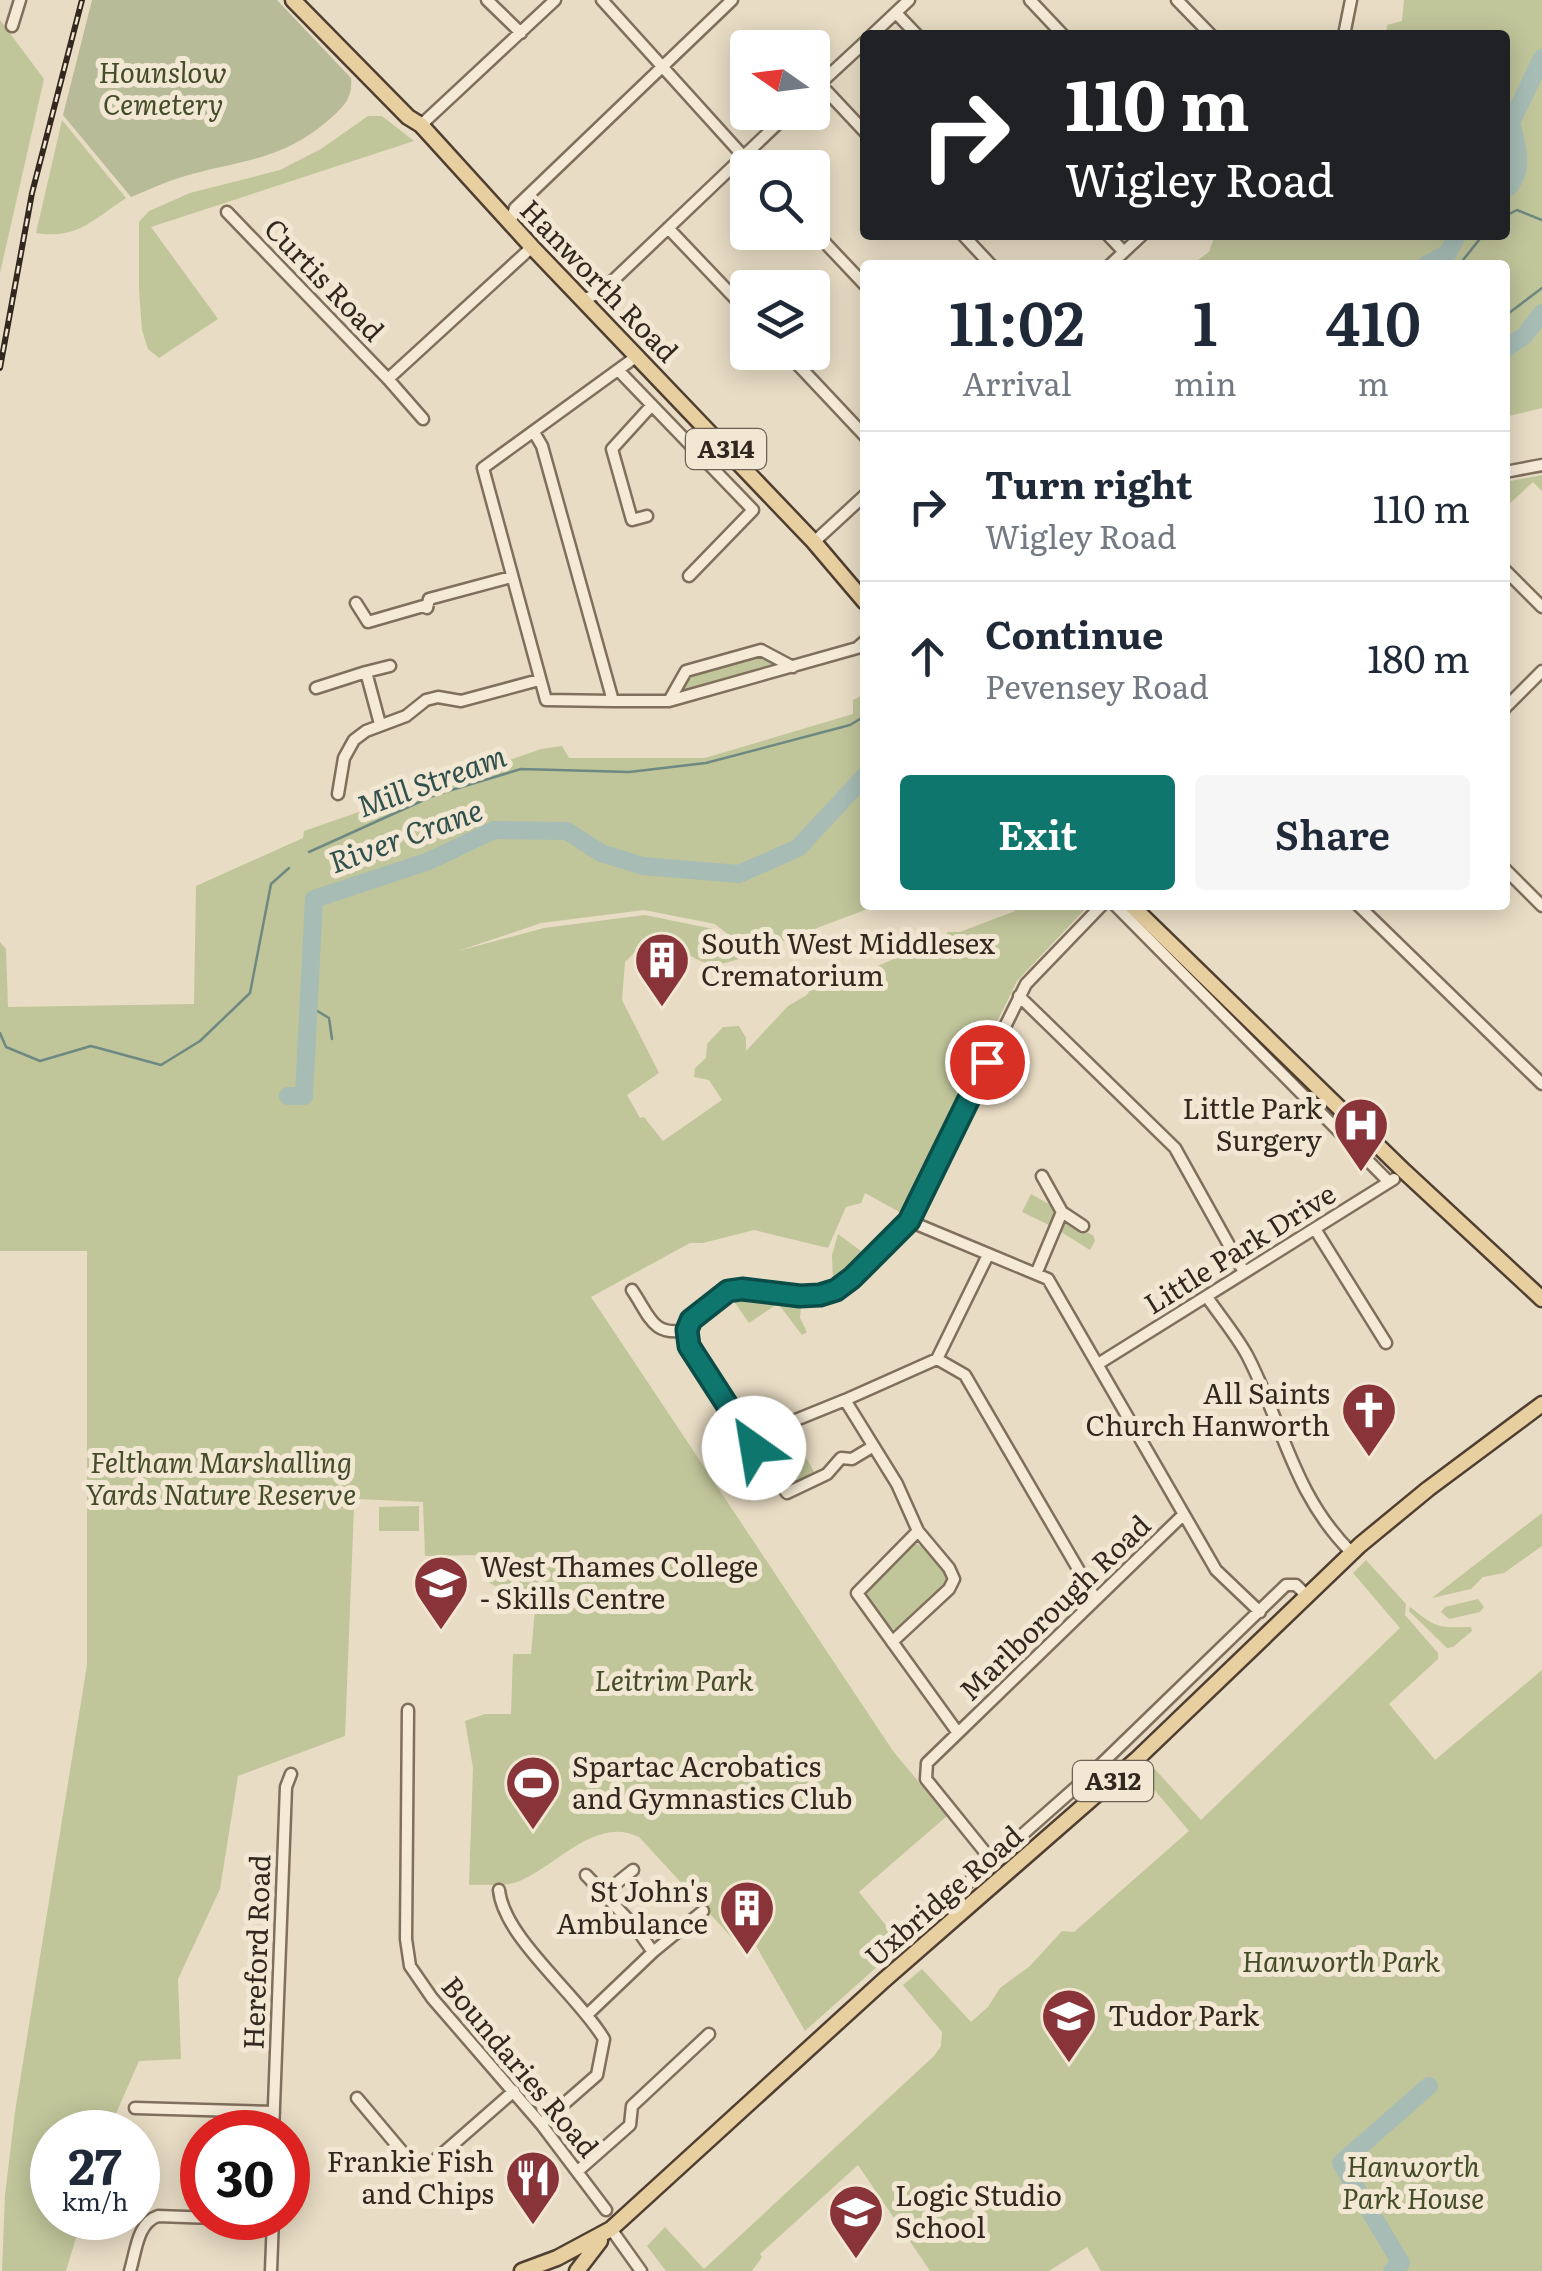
<!DOCTYPE html>
<style>
body{margin:0;font-family:Literata,serif;background:#f6f6f7;color:#1f2937;height:100vh;display:flex;flex-direction:column;font-size:38px;white-space:nowrap}
*{box-sizing:border-box;margin:0}
p{font-size:32px;color:#747a83}
.icon{flex:none;width:55px;height:55px;fill:none;stroke:currentColor;stroke-width:2;stroke-linecap:round;stroke-linejoin:round}
.map{position:relative;flex:1;overflow:hidden}
.details{position:absolute;left:860px;top:260px;width:650px;height:650px;display:flex;flex-direction:column;background:#fff;border-radius:10px;box-shadow:0 5px 25px #0003}
.details>*{flex:none}
.banner{position:absolute;left:860px;top:30px;width:650px;height:210px;border-radius:10px;box-shadow:0 5px 25px #0003;background:#202124;color:#fff;overflow:hidden}
.needle{width:65px;rotate:284deg}
.fabs{position:absolute;left:730px;top:30px;display:grid;gap:20px}
.fabs a{display:grid;place-items:center;width:100px;height:100px;border-radius:10px;background:#fff;box-shadow:0 5px 25px #0003;font-size:50px}
.speed{position:absolute;left:30px;top:2110px;display:flex;gap:20px;font-size:50px;font-weight:700;text-align:center}
.speed>*{display:grid;place-content:center;width:130px;height:130px;border-radius:50%;background:#fff;box-shadow:0 5px 25px #0003;line-height:1}
.speed small{font-size:25px;font-weight:400}
.speed .limit{border:15px solid #d22;background:#fff;color:#111}
.pin{position:absolute;display:grid;place-items:center;width:85px;height:85px;color:#fff;margin:-42px;border:5px solid #fff;border-radius:50%;box-shadow:0 2px 10px #0007}
.me{position:absolute;width:110px;margin:-55px;rotate:328deg;stroke-linejoin:round;filter:drop-shadow(0 0 8px #0008)}
.turn{display:flex;align-items:center;gap:35px;height:210px;padding:0 40px;font-size:45px}
.turn .icon{width:130px;height:130px;stroke-width:2.5}
.turn b{display:block;font-size:70px;line-height:85px}
.eta{display:flex;justify-content:space-evenly;align-items:center;height:170px;text-align:center}
.eta b{font-size:60px;font-weight:600;line-height:70px}
.cta{display:flex;gap:20px;margin-top:auto;padding:20px 40px}
.cta a{flex:1;height:115px;border-radius:10px;background:#0f766e;color:#fff;font-size:40px;font-weight:600;line-height:115px;text-align:center}
.cta a+a{background:#f6f6f7;color:#1f2937}
ul{padding:0;list-style:none}
li{display:flex;align-items:center;gap:30px;height:150px;padding:0 40px;border-top:2px solid #e0e1e3}
li div{flex:1}
li b{display:block;font-size:38px}
li em{font-style:normal}
.map>svg:first-child{display:block}
.green{fill:#c1c59a}
.cemetery{fill:#b8bb98}
.lines{fill:none;stroke-linecap:round;stroke-linejoin:round}
.stream{stroke:#6e8981;stroke-width:2.5}
.river{stroke:#a6bcb5;stroke-width:18}
.minor-casing{stroke:#816f5d;stroke-width:15}
.major-casing{stroke:#4f3e31;stroke-width:19}
.minor{stroke:#f4ead6;stroke-width:10}
.major{stroke:#e7cfa0;stroke-width:14}
.rail-casing{stroke:#33281f;stroke-width:6}
.rail{stroke:#f1e7d3;stroke-width:2.5;stroke-dasharray:8;stroke-linecap:butt}
.route-casing{stroke:#0a4d48;stroke-width:25}
.route{stroke:#0f766e;stroke-width:18}
.labels{text-anchor:middle;stroke-width:10;stroke-linejoin:round;paint-order:stroke}
.shield{fill:#f1e7d3;stroke:#6c6155;stroke-width:2.5}
.shield-label{font-size:25px;font-weight:bold;fill:#33281f}
.park-label{font-size:28px;font-style:italic;fill:#454d28;stroke:#f1e7d3}
.street-label{font-size:28px;fill:#33281f;stroke:#f1e7d3}
.poi-label{font-size:28px;fill:#33281f;stroke:#f1e7d3;text-anchor:start}
.water-label{font-size:30px;font-style:italic;fill:#30514d;stroke:#f1e7d3}
</style>
<div class="map">
<svg width="1542" height="2271" viewBox="0 0 1542 2271">
<rect width="100%" height="100%" fill="#e8dcc4"/>
<path class="green" d="M1404,0H1542V408L1505,417V265H1191L1209,252L1215,235H1505V35H1386L1387,25L1402,21Z
M0,20L44,79L0,273Z
M368,116H382L414,141L151,227L218,319L159,358L148,349L142,330L139,290V222L149,211L190,193L280,170L321,149Z
M62,120L126,198C94,219 77,240 36,233Z
M1542,475V491L1533,482L1505,508V482Z
M759,655L776,664L680,691L688,675Z
M865,694V905H878L751,953L715,924L644,910L541,923L458,951L544,928L645,915L713,929L744,957C707,972 698,961 668,940L644,943L625,962L622,1000L659,1073L627,1095L640,1118L644,1117L663,1141L722,1100L709,1080L694,1077L695,1068L706,1058L707,1044L723,1027L739,1026L746,1038V1051L788,1006L807,995L812,987L856,975L941,939L948,932H960L1015,911L1014,905H1089L1017,981L903,1214L865,1193L861,1203L846,1207L828,1248L754,1230L703,1243H690L591,1297L893,1751L947,1816L859,1892L904,1948L885,1968L879,1965L805,2031L748,1932L735,1941L639,1837C595,1815 555,1868 517,1882C504,1887 484,1884 469,1885L473,1768L465,1721L485,1714H511L513,1654H531L535,1609L483,1579L482,1555L425,1556L423,1502L357,1499L354,1507L345,1736L238,1776L220,1889L178,1979L181,2059L139,2061L108,2132H52V2218H82L66,2271H2L5,2195L15,2112L87,1665V1251H0V942L6,949L8,1007L194,1004L196,886L303,838L304,831L541,749L562,746L569,758H705L853,714V700Z
M1031,1194L1056,1208L1051,1226L1022,1212Z
M1062,1223L1071,1225L1081,1234L1086,1232L1093,1235L1095,1241L1090,1250L1058,1230Z
M838,1234L861,1251L862,1256L848,1272L833,1281L832,1255Z
M748,1298L777,1302V1304L749,1323L733,1300Z
M782,1303L801,1305L800,1318L807,1332L802,1335L780,1306Z
M791,1432L816,1475L791,1490L758,1448L759,1443Z
M419,1506V1531H379V1507Z
M1542,1513V1546L1504,1573L1483,1577L1471,1589L1432,1598Z
M911,1542C925,1544 945,1568 947,1581L901,1628L888,1630L866,1600L867,1593Z
M1366,1560L1406,1604L1405,1615L1438,1653V1659L1389,1704L1435,1760L1542,1670V2271H1101L1087,2247L1049,2271H930L858,2165L760,2254L762,2257L752,2271H666L647,2246L665,2227L704,2269L934,2056L941,2046L942,2032L903,1985L922,1969L971,2022L988,2007L1000,1988L1030,1966L1062,1931L1074,1932L1189,1831L1142,1775L1152,1766L1201,1820L1400,1628L1353,1573Z
M1478,1599L1484,1607L1480,1612L1449,1619L1441,1612L1445,1607Z
M1410,1607C1436,1628 1439,1628 1471,1627L1472,1631L1453,1647L1447,1648L1409,1611Z"/>
<path class="cemetery" d="M92,0H277L351,78C353,96 345,106 332,117C282,162 242,159 182,177C165,182 148,190 131,197L63,115Z"/>
<g class="lines">
<path class="stream" d="M1505,216L1517,210L1542,220
M1459,265L1483,235
M1505,316L1542,288
M1505,343L1510,345
M309,852L435,795L521,769L629,772L706,763L850,725L865,716
M309,1006L329,1018L332,1039
M0,1033L6,1047L40,1061L91,1046L161,1065L200,1041L250,993L271,884L289,868"/>
<path class="river" d="M1505,135L1542,58
M1505,186L1509,187C1525,167 1516,145 1511,122
M1426,265L1448,253L1457,235
M1505,349L1524,336L1542,313
M288,1096H304L314,899L429,861L494,830L567,831L601,853L643,866L739,874L798,848L865,776
M1392,2271L1401,2263L1341,2163L1429,2086"/>
<g class="minor-casing">
<path id="minor" d="M487,0L521,33
M602,0L754,168
M1030,0L1063,35
M1177,0L1211,35
M896,13L917,35
M12,26L20,0
M872,35L909,0
M1344,35L1351,0
M820,84L865,132
M812,91L865,42
M421,125L555,0
M227,212L388,379L532,247
M510,224L515,208L732,0
M668,228L748,312
M812,229L865,285
M963,235L991,265
M1108,235L1124,252
M1110,265L1142,235
M583,300L601,292L790,112
M786,352L865,436
M619,371L753,510L689,576
M388,379L423,419
M535,434L542,446L613,701H669L857,648L865,641
M1505,472L1542,465
M647,516L632,520L612,449L652,405
M814,542L865,495
M1505,570L1542,607
M356,603L368,622L427,605
M427,608L429,599L511,577
M316,688L366,672
M613,701L546,700L483,468L637,356
M669,701L686,671L761,650L793,667
M1505,708L1542,671
M380,724L366,672L390,666
M338,794L344,758L354,740L366,731L406,716L426,700L438,697L461,701L539,680
M1505,869L1542,906
M1115,905L1389,1182
M1358,905L1542,1084
M1019,996L1175,1148L1244,1272
M1062,1212L1083,1226
M909,1221L1048,1279L1216,1570L1260,1612
M1315,1229L1386,1343
M1036,1274L1062,1212L1042,1176
M632,1290C650,1316 652,1337 687,1330
M1207,1297C1220,1316 1236,1335 1247,1355C1283,1424 1293,1495 1352,1553
M937,1359L965,1375L1095,1598
M1098,1364L1394,1179
M845,1400L937,1359L988,1255
M751,1433L755,1448L787,1493L827,1474L841,1458L852,1459L872,1447
M892,1642L949,1589L954,1579L949,1568L918,1531
M408,1710L406,1939L410,1966L432,1998L541,2124L606,2210
M958,1733L1183,1515
M993,1862L926,1779L927,1763L958,1733L857,1593L918,1531L897,1484L845,1400L761,1434L742,1427L689,1346L687,1330L691,1319L728,1291L742,1289L801,1296L836,1289L852,1278L909,1221L1026,984L1102,905
M586,1875L636,1928L653,1952
M499,1890C504,1938 577,1994 604,2039L597,2075L541,2124
M603,1894L633,1870
M909,1941V1935L1092,1773L1286,1585H1296L1307,1596
M589,2013L653,1952L703,1911
M357,2098L416,2168L425,2169L514,2091
M135,2108L274,2112
M273,2132L286,1787L291,1774
M579,2170L630,2125L632,2106L709,2034
M611,2229L641,2271
M130,2271C136,2252 137,2223 158,2216L273,2220
M271,2271L273,2218"/>
</g>
<g class="major-casing">
<path id="major" d="M293,0L408,117L421,125L532,247L814,542L865,602
M1131,905L1405,1172L1542,1299
M522,2271L557,2258L611,2229L883,1981L1136,1760L1360,1545L1428,1489L1542,1404
M577,2271L600,2241"/>
</g>
<use href="#minor" class="minor"/>
<use href="#major" class="major"/>
<g class="rail-casing">
<path id="rail" d="M0,368L32,193L82,0"/>
</g>
<use href="#rail" class="rail"/>
</g>
<g class="lines">
<g class="route-casing">
<path id="route" d="M754,1448L751,1433L742,1428L689,1346L687,1330L691,1320L728,1291L742,1289L800,1296L820,1295L836,1290L852,1278L909,1221L987,1062"/>
</g>
<use href="#route" class="route"/>
</g>
<defs>
<g id="building-pin" transform="scale(2.875)"><path d="M0 17L-7.5 6A9.5 9.5 0 1 1 7.5 6Z" fill="#893438" stroke="#f1e7d3"/><path d="M-4-6H4V6H1V3H-1V6H-4ZM-2.5-4.3h1.7v1.8h-1.7ZM.8-4.3h1.7v1.8H.8ZM-2.5-1h1.7V.8h-1.7ZM.8-1h1.7V.8H.8Z" fill="#fff"/></g>
<g id="hospital-pin" transform="scale(2.875)"><path d="M0 17L-7.5 6A9.5 9.5 0 1 1 7.5 6Z" fill="#893438" stroke="#f1e7d3"/><path d="M-5-5h3v3.5h4V-5h3V5h-3V1.5h-4V5h-3Z" fill="#fff"/></g>
<g id="church-pin" transform="scale(2.875)"><path d="M0 17L-7.5 6A9.5 9.5 0 1 1 7.5 6Z" fill="#893438" stroke="#f1e7d3"/><path d="M-1.2-6h2.4v3.5h3.3v2.4h-3.3V6h-2.4V-.1h-3.3v-2.4h3.3Z" fill="#fff"/></g>
<g id="university-pin" transform="scale(2.875)"><path d="M0 17L-7.5 6A9.5 9.5 0 1 1 7.5 6Z" fill="#893438" stroke="#f1e7d3"/><path d="M0-5L7-2L0 1L-7-2ZM-4 1L0 2.5L4 1V4Q0 6-4 4Z" fill="#fff"/></g>
<g id="stadium-pin" transform="scale(2.875)"><path d="M0 17L-7.5 6A9.5 9.5 0 1 1 7.5 6Z" fill="#893438" stroke="#f1e7d3"/><path d="M0-5a6.5 5 0 1 0 0 10a6.5 5 0 1 0 0-10ZM-3.5-1.8h7v3.6h-7Z" fill="#fff"/></g>
<g id="school-pin" transform="scale(2.875)"><path d="M0 17L-7.5 6A9.5 9.5 0 1 1 7.5 6Z" fill="#893438" stroke="#f1e7d3"/><path d="M0-5L7-2L0 1L-7-2ZM-4 1L0 2.5L4 1V4Q0 6-4 4Z" fill="#fff"/></g>
<g id="restaurant-pin" transform="scale(2.875)"><path d="M0 17L-7.5 6A9.5 9.5 0 1 1 7.5 6Z" fill="#893438" stroke="#f1e7d3"/><path d="M-5-6h1v4h1v-4h1v4h1v-4h1v5L-1.5 .5V6h-2V.5L-5-1ZM5-6V6H3V1.5H1.5Q1.5-4 5-6Z" fill="#fff"/></g>
</defs>
<g fill-rule="evenodd">
<use href="#building-pin" x="662" y="960"/>
<use href="#hospital-pin" x="1361" y="1125"/>
<use href="#church-pin" x="1369" y="1410"/>
<use href="#university-pin" x="441" y="1583"/>
<use href="#stadium-pin" x="533" y="1783"/>
<use href="#building-pin" x="747" y="1908"/>
<use href="#school-pin" x="1069" y="2016"/>
<use href="#restaurant-pin" x="533" y="2178"/>
<use href="#school-pin" x="856" y="2212"/>
</g>
<g class="labels">
<g class="shield">
<rect x="686" y="429" width="80" height="40" rx="8"/>
<rect x="1073" y="1761" width="80" height="40" rx="8"/>
</g>
<g class="shield-label">
<text x="726" y="458">A314</text>
<text x="1113" y="1790">A312</text>
</g>
<g class="park-label">
<text x="163" y="83">Hounslow<tspan x="163" dy="32">Cemetery</tspan></text>
<text x="221" y="1473">Feltham Marshalling<tspan x="221" dy="32">Yards Nature Reserve</tspan></text>
<text x="674" y="1691">Leitrim Park</text>
<text x="1341" y="1972">Hanworth Park</text>
<text x="1413" y="2177">Hanworth<tspan x="1413" dy="32">Park House</tspan></text>
</g>
<g class="street-label">
<text transform="translate(324 280) rotate(46)" y="10">Curtis Road</text>
<text transform="translate(599 281) rotate(46)" y="10">Hanworth Road</text>
<text transform="translate(1240 1249) rotate(-32)" y="10">Little Park Drive</text>
<text transform="translate(1055 1608) rotate(-44)" y="10">Marlborough Road</text>
<text transform="translate(944 1896) rotate(-41)" y="10">Uxbridge Road</text>
<text transform="translate(257 1952) rotate(-88)" y="10">Hereford Road</text>
<text transform="translate(520 2067) rotate(50)" y="10">Boundaries Road</text>
</g>
<g class="poi-label">
<text x="701" y="954">South West Middlesex<tspan x="701" dy="32">Crematorium</tspan></text>
<text x="1322" y="1119" text-anchor="end">Little Park<tspan x="1322" dy="32">Surgery</tspan></text>
<text x="1330" y="1404" text-anchor="end">All Saints<tspan x="1330" dy="32">Church Hanworth</tspan></text>
<text x="480" y="1577">West Thames College<tspan x="480" dy="32">- Skills Centre</tspan></text>
<text x="572" y="1777">Spartac Acrobatics<tspan x="572" dy="32">and Gymnastics Club</tspan></text>
<text x="708" y="1902" text-anchor="end">St John's<tspan x="708" dy="32">Ambulance</tspan></text>
<text x="1108" y="2026">Tudor Park</text>
<text x="494" y="2172" text-anchor="end">Frankie Fish<tspan x="494" dy="32">and Chips</tspan></text>
<text x="895" y="2206">Logic Studio<tspan x="895" dy="32">School</tspan></text>
</g>
<g class="water-label">
<text transform="translate(432 782) rotate(-20)" y="10">Mill Stream</text>
<text transform="translate(406 837) rotate(-20)" y="10">River Crane</text>
</g>
</g>
</svg>
<div class="fabs">
<a><svg class="needle" viewBox="-14 -14 28 28"><path d="M0-13l5 13h-10z" fill="#e53935"/><path d="M0 13l5-13h-10z" fill="#747a83"/></svg></a>
<a><svg class="icon" aria-label="search" viewBox="0 0 24 24"><circle cx="10" cy="10" r="6"/><path d="M15 15l6 6"/></svg></a>
<a><svg class="icon" aria-label="layers" viewBox="0 0 24 24"><path d="M12 4l9 5-9 5-9-5zM3 14l9 5 9-5"/></svg></a>
</div>
<div class="speed"><div>27<small>km/h</small></div><div class="limit">30</div></div>
<div class="pin" style="left:987px;top:1062px;background:#d93025"><svg class="icon" aria-label="arrive" viewBox="0 0 24 24"><path d="M6 21V4h12l-3 4 3 4H6"/></svg></div>
<svg class="me" style="left:754px;top:1448px" viewBox="-20 -20 40 40"><circle r="19" fill="#fff"/><path d="M0-13L10 11 0 6-10 11z" fill="#0f766e"/></svg>
<div class="banner">
<div class="turn"><svg class="icon" aria-label="right" viewBox="0 0 24 24"><path d="M7 20v-9h11M14 6l5 5-5 5"/></svg><div><b>110 m</b>Wigley Road</div></div>
</div>
<section class="details">
<div class="eta">
<div><b>11:02</b><p>Arrival</p></div>
<div><b>1</b><p>min</p></div>
<div><b>410</b><p>m</p></div>
</div>
<ul>
<li><svg class="icon" aria-label="right" viewBox="0 0 24 24"><path d="M7 20v-9h11M14 6l5 5-5 5"/></svg><div><b>Turn right</b><p>Wigley Road</p></div><em>110 m</em></li>
<li><svg class="icon" aria-label="ahead" viewBox="0 0 24 24"><path d="M12 20V5M6 11l6-6 6 6"/></svg><div><b>Continue</b><p>Pevensey Road</p></div><em>180 m</em></li>
</ul>
<div class="cta"><a>Exit</a><a>Share</a></div>
</section>
</div>
